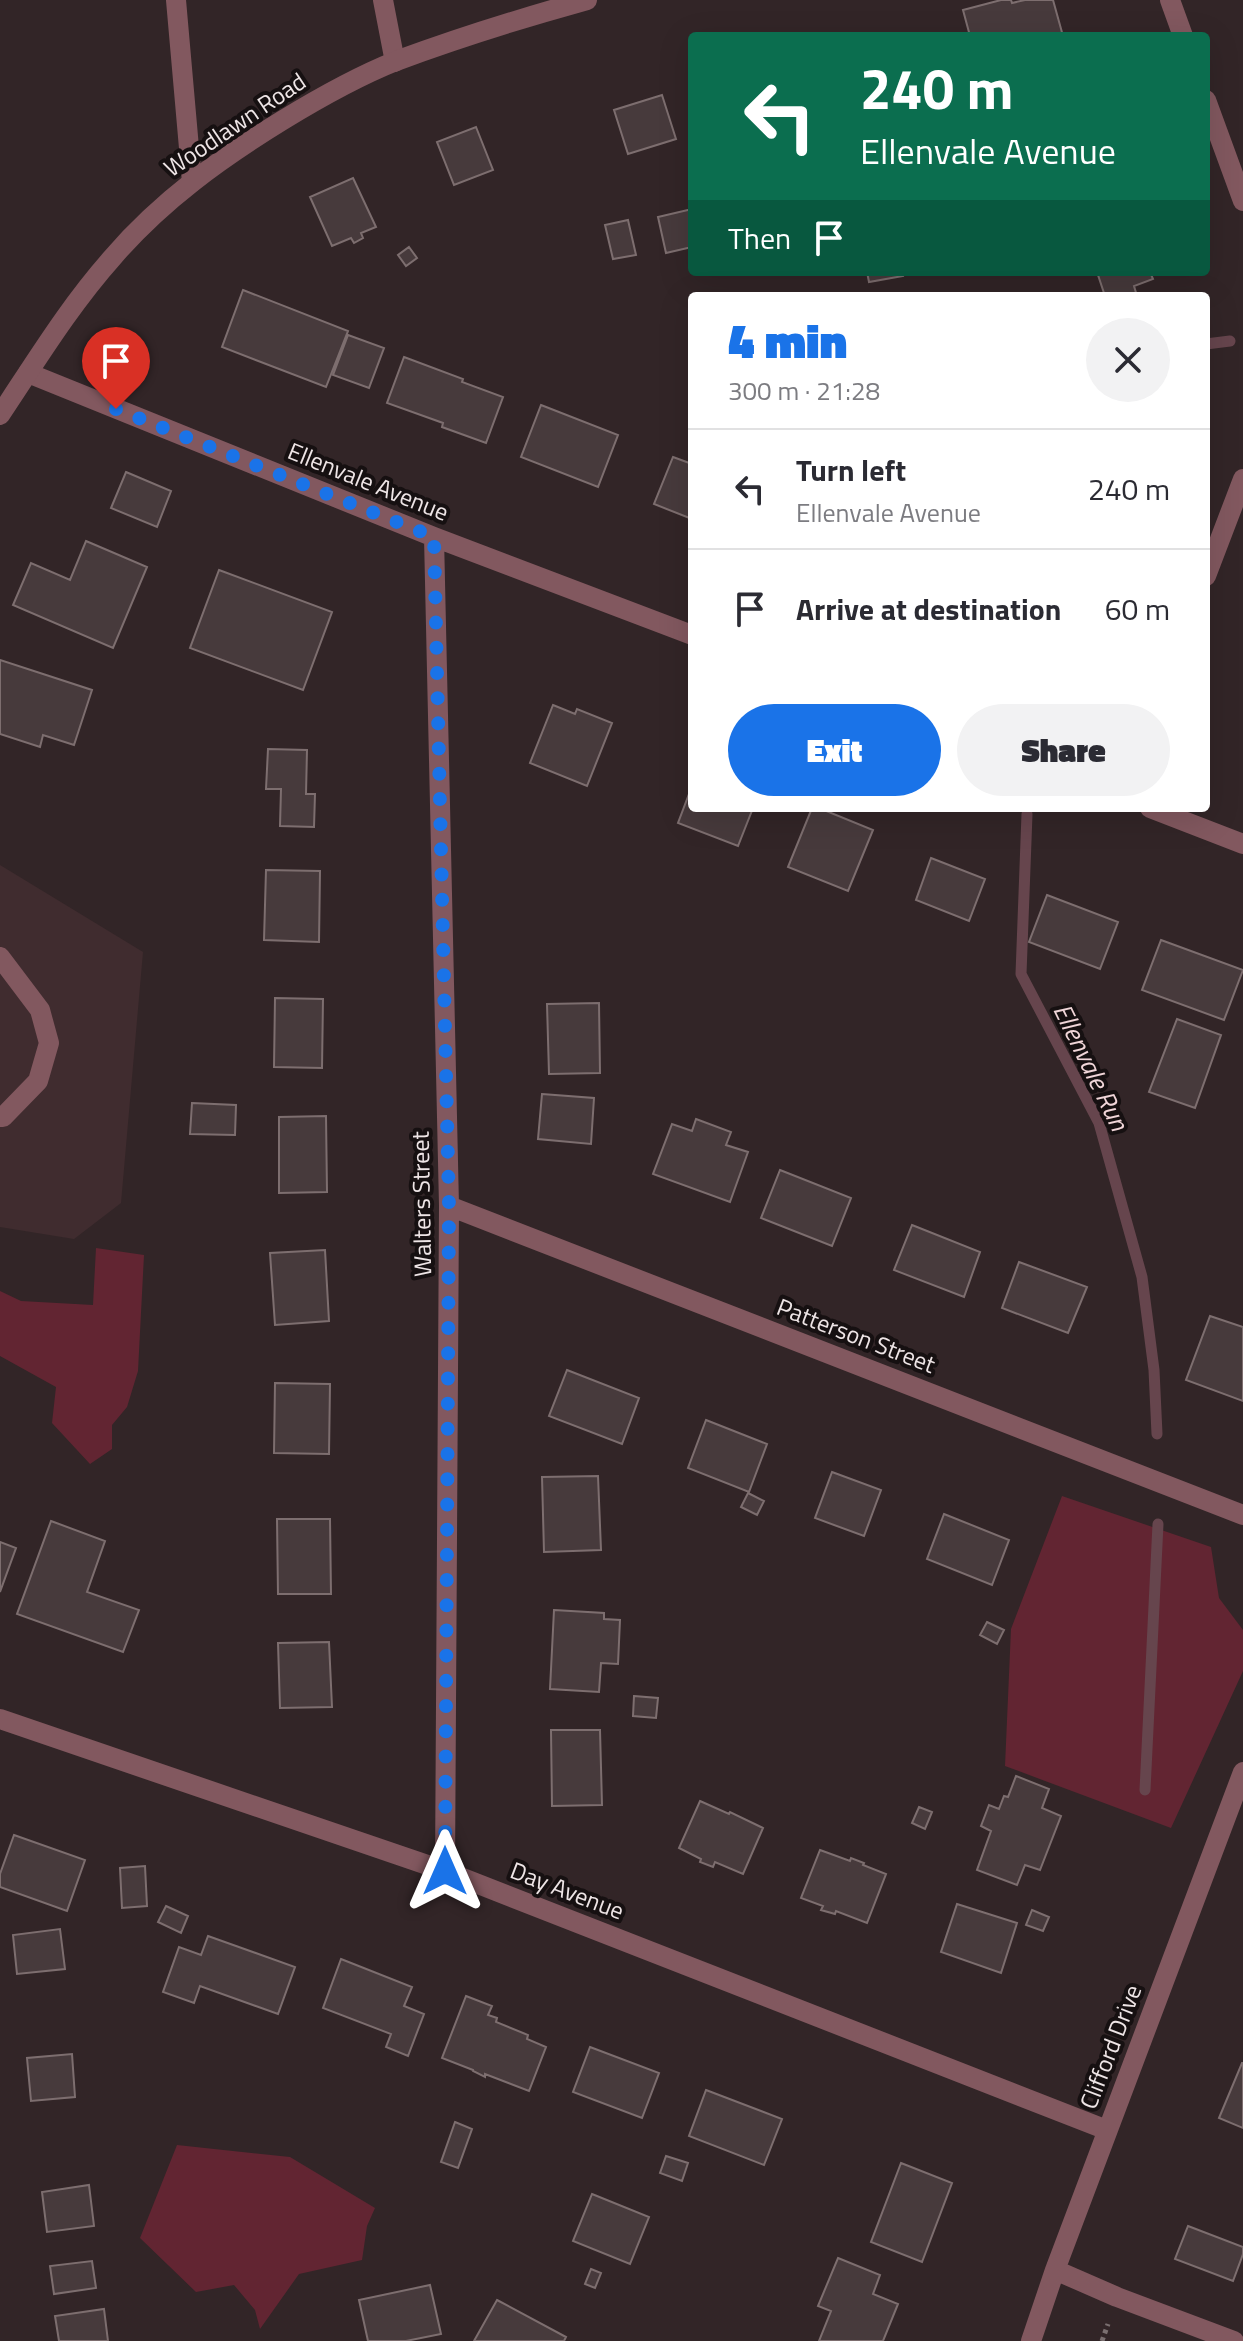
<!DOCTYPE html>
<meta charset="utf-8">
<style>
body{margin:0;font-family:"Titillium Web",sans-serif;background:#f2f2f3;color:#2b2b33;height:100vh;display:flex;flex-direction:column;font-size:30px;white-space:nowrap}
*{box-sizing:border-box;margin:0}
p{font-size:26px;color:#7c7c81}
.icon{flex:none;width:44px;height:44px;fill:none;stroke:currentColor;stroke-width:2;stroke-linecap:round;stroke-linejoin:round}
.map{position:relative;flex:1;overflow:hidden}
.sheet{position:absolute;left:688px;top:292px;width:522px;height:520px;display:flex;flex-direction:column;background:#fff;border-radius:8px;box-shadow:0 8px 32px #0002}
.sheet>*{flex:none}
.hud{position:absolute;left:688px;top:32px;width:522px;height:244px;border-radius:8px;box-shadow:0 8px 32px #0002;background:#0b6e4f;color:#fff;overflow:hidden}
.pin{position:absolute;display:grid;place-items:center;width:68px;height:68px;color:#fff;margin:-82px -34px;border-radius:50% 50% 50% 0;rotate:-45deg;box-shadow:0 0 8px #0007}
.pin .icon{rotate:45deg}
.me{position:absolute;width:88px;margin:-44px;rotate:0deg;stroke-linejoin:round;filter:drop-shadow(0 0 6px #0008)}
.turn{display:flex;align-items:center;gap:28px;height:168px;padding:0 40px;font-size:36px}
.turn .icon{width:104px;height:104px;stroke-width:2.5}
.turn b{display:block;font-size:56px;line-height:68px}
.then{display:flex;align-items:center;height:76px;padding:0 40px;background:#0003;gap:16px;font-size:30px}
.round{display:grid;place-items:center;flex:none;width:84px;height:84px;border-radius:42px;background:#f2f2f3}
.head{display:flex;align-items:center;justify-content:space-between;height:136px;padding:0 40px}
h1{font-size:48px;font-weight:800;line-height:60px;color:#1a73e8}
.action{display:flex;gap:16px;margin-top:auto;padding:16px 40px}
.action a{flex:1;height:92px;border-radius:48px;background:#1a73e8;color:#fff;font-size:32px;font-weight:800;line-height:92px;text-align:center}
.action a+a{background:#f2f2f3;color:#2b2b33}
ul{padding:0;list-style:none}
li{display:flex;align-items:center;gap:24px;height:120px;padding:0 40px;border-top:2px solid #e1e1e2}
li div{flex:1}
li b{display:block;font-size:30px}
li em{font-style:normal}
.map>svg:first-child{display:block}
.built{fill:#402c2f}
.green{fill:#622532}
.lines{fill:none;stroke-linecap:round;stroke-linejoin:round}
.stream{stroke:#66454d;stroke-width:11}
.building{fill:#473a3c;stroke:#7d6e6f;stroke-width:2}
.path{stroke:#7a6f70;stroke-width:5;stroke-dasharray:4 4;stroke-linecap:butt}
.service{stroke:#82585f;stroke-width:20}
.minor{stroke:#82585f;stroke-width:20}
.tertiary{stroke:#82585f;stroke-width:20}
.route{stroke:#1a73e8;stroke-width:14;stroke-dasharray:0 25.2}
.labels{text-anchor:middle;stroke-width:8;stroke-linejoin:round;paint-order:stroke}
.street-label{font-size:24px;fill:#eee5e6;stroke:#161011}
.water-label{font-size:26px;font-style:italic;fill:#f1d6d9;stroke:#161011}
</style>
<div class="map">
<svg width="1243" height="2341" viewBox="0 0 1243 2341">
<rect width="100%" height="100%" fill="#322527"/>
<path class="built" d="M0,865L143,952L121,1203L74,1239L0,1227Z"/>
<path class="green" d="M96,1248L144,1255L138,1371L127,1407L112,1425V1449L90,1464L52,1423L56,1387L0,1356V1291L21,1301L93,1305Z
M1062,1496L1211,1547L1219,1598L1243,1630V1671L1171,1828L1005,1766L1011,1629Z
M177,2145L290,2157L375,2208L367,2226L362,2260L299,2274L260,2329L255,2310L234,2285L196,2292L140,2238Z"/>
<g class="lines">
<path class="stream" d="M1206,344L1230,341
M1027,814L1021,974L1099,1123L1142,1277L1154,1370L1157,1434
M1145,1790L1158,1524"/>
</g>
<path class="building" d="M1001,0H1011L1012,3L1025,0H1053L1063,36H970L963,10Z
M662,95L676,139L628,154L614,110Z
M476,127L493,170L454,185L437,142Z
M353,178L376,227L361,233L363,238L354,243L351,238L332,246L310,197Z
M692,209V247L666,253L658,217Z
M628,220L636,255L613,259L605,225Z
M409,247L417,258L406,266L398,255Z
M867,272H902L903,276L869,282Z
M1097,272H1150L1153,279L1134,286L1137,296L1112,294L1105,296Z
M243,290L348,331L326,387L222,347Z
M348,335L384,348L369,388L333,375Z
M404,357L463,379L462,382L503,397L486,443L442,427L443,423L387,403Z
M541,405L618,435L598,487L521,457Z
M673,457L692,464V519L654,504Z
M126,472L171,491L157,527L111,508Z
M86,541L147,567L113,648L13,605L31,563L70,580Z
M219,570L332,612L303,690L190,648Z
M0,660L92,690L74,745L43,735L40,747L0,734Z
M553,705L575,714L577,709L612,723L587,786L530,763Z
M268,749L307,750L306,794H315L314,827L280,826L281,789H266Z
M692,786V808H753L738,846L678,823Z
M812,808H819L873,830L848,891L788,867Z
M931,858L985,879L969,921L916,900Z
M266,870L320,871L319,942L264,940Z
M1047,895L1118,922L1100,969L1029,942Z
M1161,940L1243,970L1224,1020L1142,990Z
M275,998L323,999L322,1068L274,1067Z
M599,1003L600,1073L549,1074L547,1004Z
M1177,1019L1221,1035L1195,1108L1149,1092Z
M542,1094L594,1098L591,1144L538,1139Z
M192,1103L236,1105L235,1135L190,1134Z
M326,1116L327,1192L279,1193V1117Z
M696,1119L731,1132L726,1145L748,1152L730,1202L653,1174L672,1124L692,1131Z
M780,1170L851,1198L832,1246L761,1218Z
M912,1225L980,1252L964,1297L894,1270Z
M325,1250L329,1321L275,1325L270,1253Z
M1019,1262L1087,1287L1068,1333L1002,1308Z
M1210,1316L1243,1327V1401L1186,1380Z
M567,1370L639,1398L622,1444L549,1416Z
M275,1383L330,1384L329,1454L274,1453Z
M706,1420L767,1444L749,1492L688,1468Z
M832,1472L881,1490L864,1536L815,1518Z
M598,1476L601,1550L544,1552L542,1477Z
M748,1493L764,1501L757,1515L741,1507Z
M944,1514L1009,1540L992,1585L927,1559Z
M277,1519H330L331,1594H278Z
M51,1521L105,1541L87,1592L139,1610L123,1652L17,1614Z
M0,1542L16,1548L0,1592Z
M554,1610L604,1613V1619L620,1620L618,1664L601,1663L599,1692L550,1689Z
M987,1622L1004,1630L997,1644L980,1635Z
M329,1642L332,1707L280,1708L278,1643Z
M634,1696L658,1698L656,1718L633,1716Z
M551,1730H600L602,1805L552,1806Z
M1016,1776L1049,1789L1042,1808L1061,1816L1040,1870L1025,1865L1017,1885L977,1870L991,1831L981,1826L989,1805L999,1809L1004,1796L1008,1797Z
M700,1801L729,1814L730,1812L763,1828L743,1874L715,1862L713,1867L700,1862L701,1859L679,1848Z
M919,1807L932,1812L925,1829L912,1823Z
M14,1835L85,1860L67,1911L0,1887V1874Z
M820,1850L850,1861L851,1858L864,1863L863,1865L886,1874L867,1923L836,1911L835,1914L821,1910L823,1906L801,1898Z
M145,1866L147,1906L122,1908L120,1868Z
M957,1904L1017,1923L1001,1973L941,1952Z
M166,1906L188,1916L181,1933L158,1922Z
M1032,1910L1049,1917L1043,1931L1026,1925Z
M60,1929L65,1969L17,1974L13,1935Z
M208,1936L295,1967L278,2014L200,1986L194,2003L163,1992L179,1947L201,1955Z
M341,1959L412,1987L404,2006L424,2014L408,2056L386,2047L391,2034L323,2008Z
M466,1996L492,2006L488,2015L497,2018L496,2022L528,2035L527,2039L546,2047L529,2091L485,2074V2077L473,2071V2070L442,2058Z
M590,2047L659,2073L642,2118L573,2092Z
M72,2054L75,2097L31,2101L27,2058Z
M1242,2063H1243V2128L1219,2118Z
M706,2090L782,2119L764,2165L689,2136Z
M455,2122L472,2129L458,2168L441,2162Z
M666,2156L688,2163L682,2181L660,2173Z
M901,2163L952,2183L922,2262L871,2242Z
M89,2185L94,2226L47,2232L42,2192Z
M592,2194L649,2217L630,2264L573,2241Z
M1188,2226L1243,2247V2254L1233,2281L1175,2259Z
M838,2258L880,2275L873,2294L898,2304L883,2341H819L831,2311L818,2306Z
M92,2261L96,2288L54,2294L50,2266Z
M591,2269L601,2273L595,2288L585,2284Z
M430,2285L441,2334L406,2341H368L359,2300Z
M497,2300L566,2337L564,2341H474Z
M104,2309L108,2341H59L55,2316Z"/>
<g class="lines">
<path class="path" d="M1102,2341L1108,2324"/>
<path class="service" d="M0,957L40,1010L49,1043L38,1081L3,1117H0"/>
<path class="minor" d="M176,0L192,182
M383,0L395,62
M1170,0L1183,36
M1206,100L1243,201
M28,373L434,537L692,635
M434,537L449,1206L445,1871
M1206,576L1243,479
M1150,808L1243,844
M449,1206L1243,1515
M0,1719L445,1871L1107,2130
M1055,2270L1117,2297L1234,2341
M1031,2341L1055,2270L1243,1772"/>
<path class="tertiary" d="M0,415C36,361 70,305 113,257C161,201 221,158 283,120C319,98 356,77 396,61C458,38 522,18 587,0"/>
</g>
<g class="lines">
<path class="route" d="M116,409L434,537L449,1206L445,1871"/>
</g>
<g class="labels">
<g class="street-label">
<text transform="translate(235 125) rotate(-34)" y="8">Woodlawn Road</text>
<text transform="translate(368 482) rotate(22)" y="8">Ellenvale Avenue</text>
<text transform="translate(422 1204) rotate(-91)" y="8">Walters Street</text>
<text transform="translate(856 1336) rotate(21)" y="8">Patterson Street</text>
<text transform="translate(567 1891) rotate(21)" y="8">Day Avenue</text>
<text transform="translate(1111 2047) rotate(-69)" y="8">Clifford Drive</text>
</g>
<g class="water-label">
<text transform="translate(1091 1067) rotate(64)" y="9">Ellenvale Run</text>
</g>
</g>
</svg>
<div class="pin" style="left:116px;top:409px;background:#d93025"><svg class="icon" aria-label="arrive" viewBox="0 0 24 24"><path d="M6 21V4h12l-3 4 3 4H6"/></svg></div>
<svg class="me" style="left:445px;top:1871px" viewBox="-20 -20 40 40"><path d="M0-17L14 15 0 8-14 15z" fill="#1a73e8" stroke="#fff" stroke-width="4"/></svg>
<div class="hud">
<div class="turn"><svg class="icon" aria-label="left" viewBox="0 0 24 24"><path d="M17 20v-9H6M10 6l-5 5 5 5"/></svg><div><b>240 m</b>Ellenvale Avenue</div></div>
<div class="then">Then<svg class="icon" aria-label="arrive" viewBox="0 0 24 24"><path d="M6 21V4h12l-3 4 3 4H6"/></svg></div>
</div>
<section class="sheet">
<div class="head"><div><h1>4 min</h1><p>300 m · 21:28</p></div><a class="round"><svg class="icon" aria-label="close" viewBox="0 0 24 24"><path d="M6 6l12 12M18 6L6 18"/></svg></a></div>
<ul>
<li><svg class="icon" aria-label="left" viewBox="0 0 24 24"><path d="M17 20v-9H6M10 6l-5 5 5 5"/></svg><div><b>Turn left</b><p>Ellenvale Avenue</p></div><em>240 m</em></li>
<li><svg class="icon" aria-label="arrive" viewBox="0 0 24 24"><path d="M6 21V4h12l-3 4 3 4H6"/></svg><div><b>Arrive at destination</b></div><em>60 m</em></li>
</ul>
<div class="action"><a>Exit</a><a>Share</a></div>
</section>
</div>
